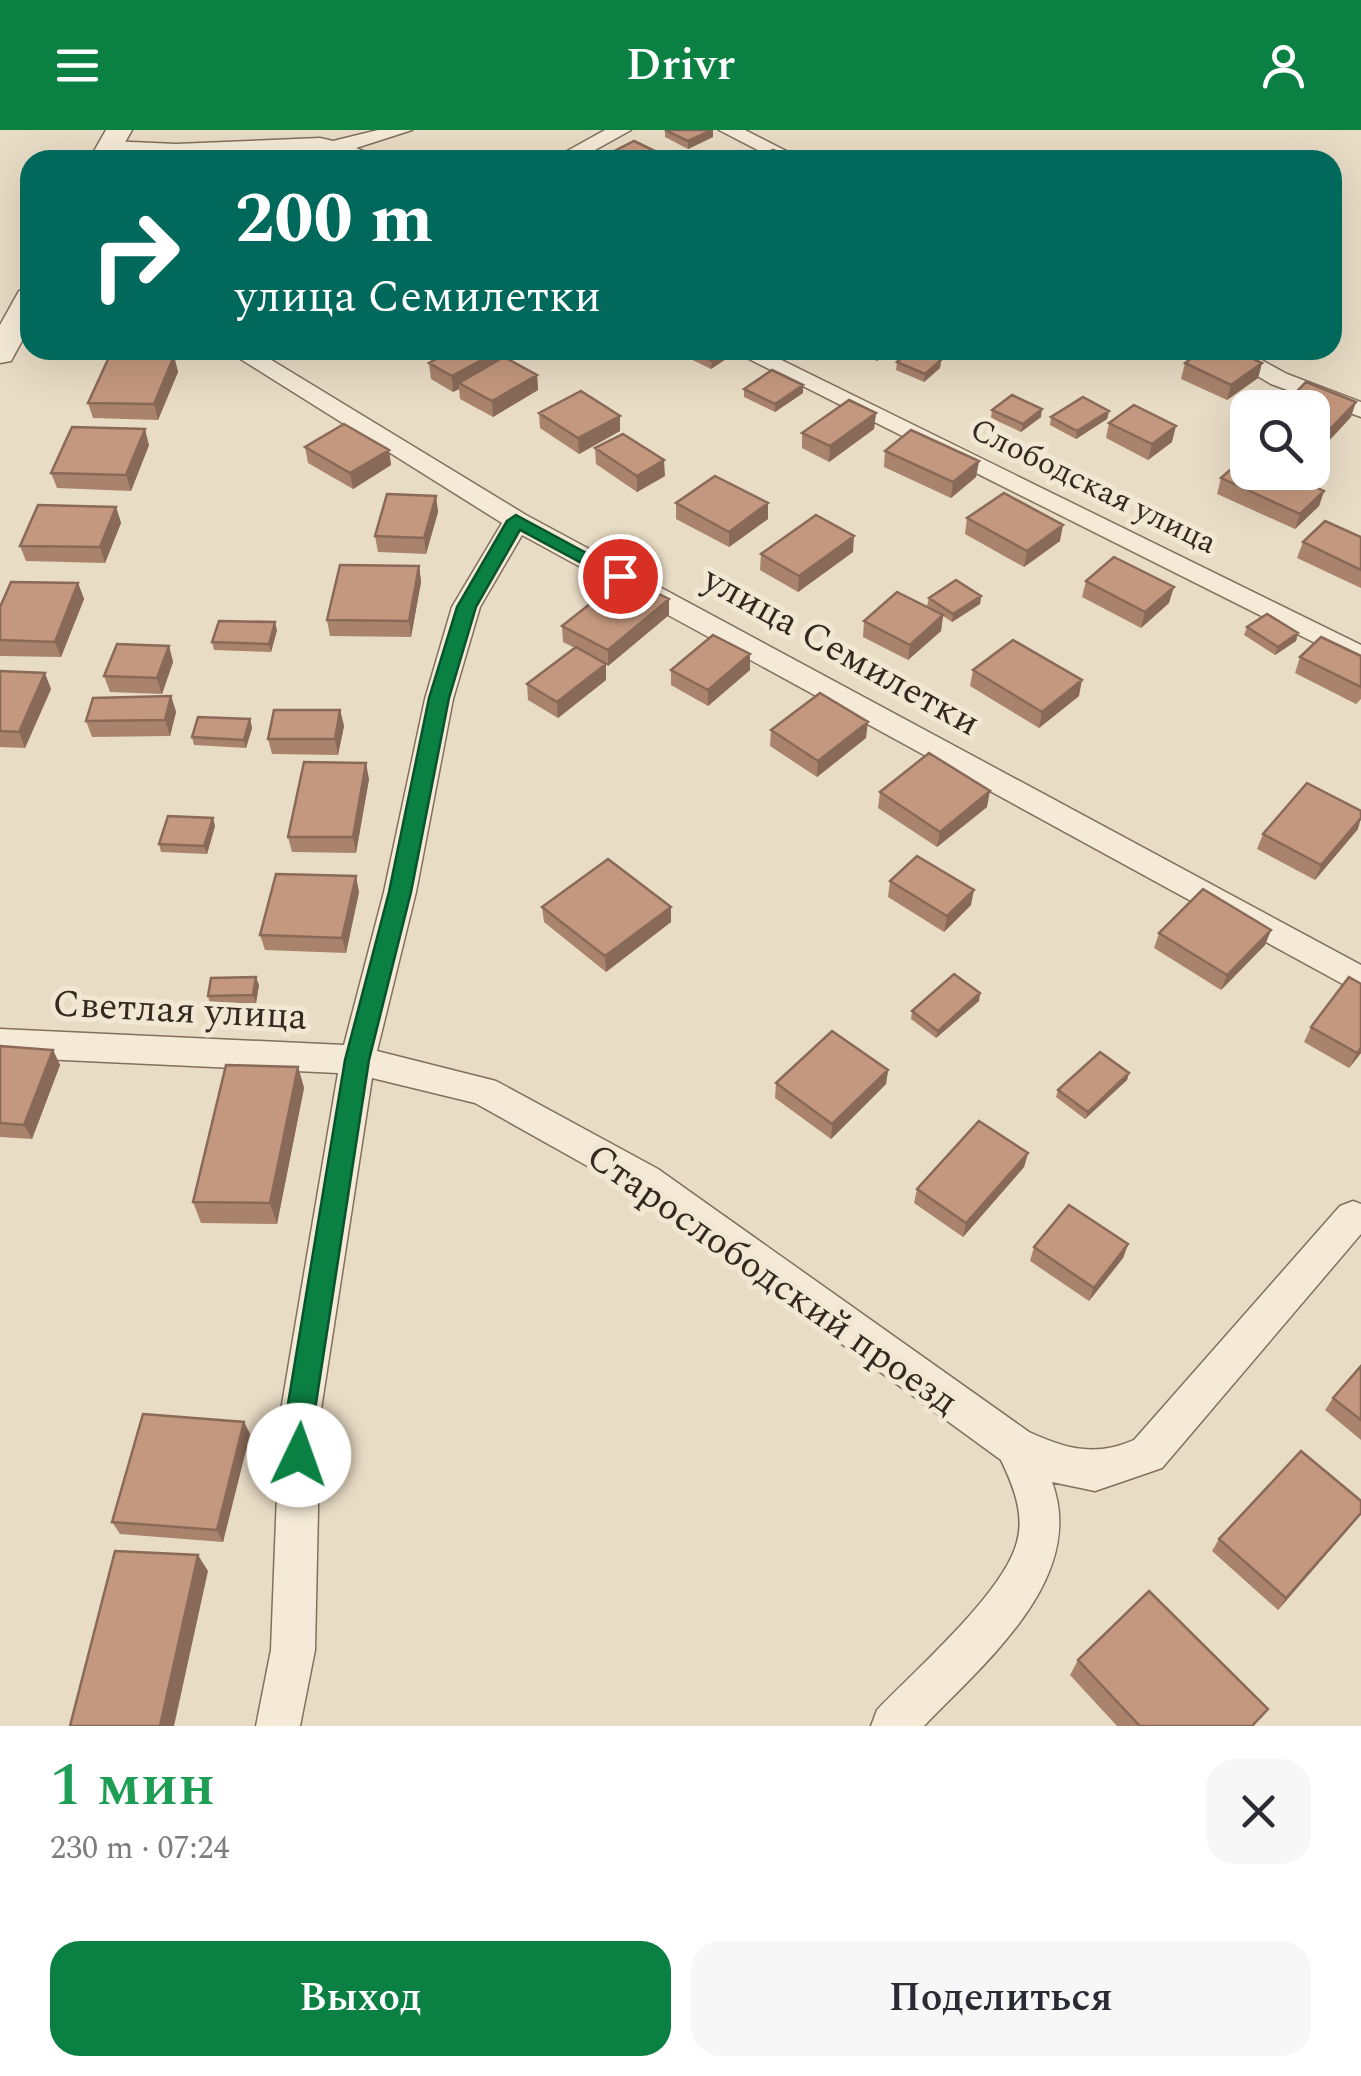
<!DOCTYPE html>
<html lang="ru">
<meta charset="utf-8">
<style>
body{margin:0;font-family:Spectral,serif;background:#f7f7f7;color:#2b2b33;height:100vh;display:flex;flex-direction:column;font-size:38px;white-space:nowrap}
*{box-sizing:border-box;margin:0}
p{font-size:32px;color:#7c7c81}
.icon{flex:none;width:55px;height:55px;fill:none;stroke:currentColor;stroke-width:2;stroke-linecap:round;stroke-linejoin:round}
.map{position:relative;height:1596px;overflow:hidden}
.side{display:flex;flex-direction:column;background:#fff;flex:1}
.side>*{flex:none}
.top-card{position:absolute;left:20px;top:20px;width:1322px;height:210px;border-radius:30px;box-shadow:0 10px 40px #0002;background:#00695c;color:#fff;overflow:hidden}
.buttons{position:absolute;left:1230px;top:260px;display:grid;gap:20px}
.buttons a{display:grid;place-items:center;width:100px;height:100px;border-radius:20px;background:#fff;box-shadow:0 10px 40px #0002;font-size:50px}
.pin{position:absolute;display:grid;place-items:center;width:85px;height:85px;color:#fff;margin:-42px;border:5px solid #fff;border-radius:50%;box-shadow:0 2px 10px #0007}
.me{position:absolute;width:110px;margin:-55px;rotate:3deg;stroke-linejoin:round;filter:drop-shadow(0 0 8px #0008)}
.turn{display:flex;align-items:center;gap:35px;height:210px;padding:0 50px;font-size:45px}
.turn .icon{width:130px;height:130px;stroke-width:2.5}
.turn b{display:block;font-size:70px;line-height:85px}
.round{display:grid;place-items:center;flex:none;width:105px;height:105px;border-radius:30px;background:#f7f7f7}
.headline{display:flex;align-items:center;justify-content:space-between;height:170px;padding:0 50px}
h1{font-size:60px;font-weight:600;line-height:75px;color:#1e9e55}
.primary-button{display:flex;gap:20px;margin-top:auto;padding:20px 50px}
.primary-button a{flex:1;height:115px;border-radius:30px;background:#0b8043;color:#fff;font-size:40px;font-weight:600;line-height:115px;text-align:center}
.primary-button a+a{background:#f7f7f7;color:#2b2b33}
header{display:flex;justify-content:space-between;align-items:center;height:130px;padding:0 50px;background:#0b8043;color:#fff;font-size:45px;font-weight:600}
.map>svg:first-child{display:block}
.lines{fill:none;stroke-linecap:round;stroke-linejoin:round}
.minor-casing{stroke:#826f5d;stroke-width:3}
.tertiary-casing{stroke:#826f5d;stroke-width:3}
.minor{fill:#f5ead7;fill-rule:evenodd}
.tertiary{fill:#f5ead7;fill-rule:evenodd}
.wall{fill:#a9836c}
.shaded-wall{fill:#896a58}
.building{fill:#c4987e;stroke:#896a58;stroke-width:2.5}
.route{fill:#0b8043;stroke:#07532c;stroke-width:2.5}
.labels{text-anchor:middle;stroke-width:10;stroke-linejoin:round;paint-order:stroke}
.far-street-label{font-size:32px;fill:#34281f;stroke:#f2e7d3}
.street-label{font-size:38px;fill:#34281f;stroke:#f2e7d3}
</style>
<header><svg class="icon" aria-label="menu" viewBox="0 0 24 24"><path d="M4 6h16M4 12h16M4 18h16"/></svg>Drivr<svg class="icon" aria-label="person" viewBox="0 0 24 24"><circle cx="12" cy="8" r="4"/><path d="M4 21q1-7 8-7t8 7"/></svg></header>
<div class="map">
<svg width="1361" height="1596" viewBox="0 0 1361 1596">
<rect width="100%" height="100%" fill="#e9dcc5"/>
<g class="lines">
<g class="minor-casing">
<path id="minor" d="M378,0H412L356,18L384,30H352L319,20L176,26L109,23L99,17L109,11L176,14L320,8L333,11Z
M605,0H631L577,30H551Z
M719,0H745L804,30H777Z
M226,220H255L526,385L1361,835V864L522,405L480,477L453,569L416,762L377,921L496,951L658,1039L1029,1302C1066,1319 1095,1327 1134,1310L1340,1076L1353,1071L1361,1074V1104L1162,1338L1095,1361L1052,1352C1088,1449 983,1534 924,1596H871L877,1580C914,1541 1004,1463 1017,1412C1025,1384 1013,1355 1001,1330L632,1061L475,973L372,948L320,1286L315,1520L300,1596H256L271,1520L280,1286L338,943L0,927V899L344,915L384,762L425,569L452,477L502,393Z
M731,220H761L1361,515V536Z
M1213,220H1243L1287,244L1361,272V287L1271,254Z"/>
</g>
<g class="tertiary-casing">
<path id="tertiary" d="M106,0H132L115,30H89Z
M30,158V196L11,231L0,233V195L19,161Z"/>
</g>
<use href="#minor" class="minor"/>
<use href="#tertiary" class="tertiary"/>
</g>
<path class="wall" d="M665,0H713V7L688,19L665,7Z
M672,220H732V225L711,239Z
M855,220H895L877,231Z
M174,226L178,242L158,290L93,288L88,273Z
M508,229L537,245L538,260L493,287L460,269L459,259L453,262L431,249L429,233Z
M941,230L940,238L924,252L896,240L897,232Z
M1185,233H1262L1258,248L1227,270L1181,249Z
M744,259L803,263L775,282L744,267Z
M1312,278L1351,287L1326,314L1312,308Z
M992,280L1041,287L1021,302L991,288Z
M1109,281L1107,289L1076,309L1050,295L1051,287Z
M539,283L620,286V301L579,324L540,298Z
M876,283L874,299L829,332L802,318V303Z
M1109,293L1172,312L1148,330L1106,308Z
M149,315L131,361L57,358L51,343Z
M305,317L389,320L391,335L353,359L308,333Z
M595,318L665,346L637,362L596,334Z
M885,321L979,331L976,347L951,368L884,337Z
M1221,348L1324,361L1319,376L1295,399L1217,364Z
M436,366L438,382L426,424L378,422L375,406Z
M676,373L768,389L729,417L676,389Z
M116,377L121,393L105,433L26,431L20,416Z
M967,388L1060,411L1024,437L965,404Z
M1361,407V458L1297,428L1303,412Z
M853,422L798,462L760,440L761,424Z
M419,436L421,452L411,507L330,506L327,490Z
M1086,451L1169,473L1141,498L1082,467Z
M78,453L84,469L61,527L0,526V477Z
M981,466L980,474L952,492L943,486L941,501L908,530L863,507L864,491L934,481L927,476L929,468Z
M669,469V485L608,536L606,534V550L558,588L528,570L527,554L575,518L563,512L562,496Z
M1247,497L1298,503L1296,511L1275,525L1244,505Z
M277,500L271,522L214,520L212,512Z
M169,516L173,532L162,564L110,562L104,546Z
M750,524V540L708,576L671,555V540Z
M1361,526V569L1356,574L1295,543L1300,527Z
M973,540L1079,566L1039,598L970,556Z
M0,541L51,559L25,618L0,617Z
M171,566L176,582L170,606L92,607L86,591Z
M340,580L344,596L338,625L272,624L268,609Z
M250,589L252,598L246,618L194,615L192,607Z
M771,600L866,608L817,647L770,616Z
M369,649L356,723L292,722L288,707Z
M880,662L987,677L937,717L878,678Z
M215,696L207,724L161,722L159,714Z
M1358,699L1315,750L1257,719L1263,704Z
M890,751L971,775L944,802L888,767Z
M359,762L346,823L265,820L260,805Z
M542,777L671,792L606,842L544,792Z
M1271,800L1265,815L1221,860L1154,818L1159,803Z
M259,855L256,873L210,874L208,866Z
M980,863L979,871L936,908L911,889L912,881Z
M1311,897L1361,923L1349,938L1304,912Z
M0,916L53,920L60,935L32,1009L0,1007Z
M298,937L304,958L277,1094L201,1093L193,1072Z
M888,940L886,954L831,1009L775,968L776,953Z
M1129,943L1127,950L1085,989L1056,967L1058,960Z
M1028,1023L1024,1037L963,1107L914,1073L917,1059Z
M1128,1114L1123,1128L1089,1171L1030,1131L1034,1117Z
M1361,1236V1310L1325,1280L1333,1268Z
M244,1292L250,1304L223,1412L120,1404L112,1392Z
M1358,1388L1278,1480L1212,1421L1219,1409Z
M1078,1530L1268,1579L1253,1596H1117L1070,1545Z"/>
<path class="shaded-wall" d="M713,0V7L688,19V11Z
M657,22V30H641Z
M500,220H507L508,232L459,253V259L453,262L452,246Z
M728,220H732V225L711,239L712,231Z
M878,220H895L877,231Z
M174,226L178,242L158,290L154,274Z
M941,230L940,238L924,252L925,244Z
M1262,233L1258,248L1227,270L1231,255Z
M537,245L538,260L493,287L492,271Z
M803,255V263L775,282V274Z
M1356,272L1351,287L1326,314L1331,298Z
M1042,279L1041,287L1021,302L1023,294Z
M1109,281L1107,289L1076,309L1077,301Z
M876,283L874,299L829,332L830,316Z
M620,286V301L579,324L578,308Z
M1176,296L1172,312L1148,330L1152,314Z
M145,299L149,315L131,361L126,345Z
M389,320L391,335L353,359L350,343Z
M664,330L665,346L637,362V346Z
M979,331L976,347L951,368L953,352Z
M1324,361L1319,376L1295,399L1300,384Z
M436,366L438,382L426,424L424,408Z
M768,373V389L729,417V402Z
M116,377L121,393L105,433L100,417Z
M1063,395L1060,411L1024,437L1027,421Z
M854,406L853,422L798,462L799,446Z
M419,436L421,452L411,507L409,491Z
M78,453L84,469L61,527L55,512Z
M1174,457L1169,473L1141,498L1145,482Z
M981,466L980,474L952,492L953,484Z
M669,469V485L608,536V520Z
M943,485L941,501L908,530L910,515Z
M275,492L277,500L271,522L269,514Z
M1298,503L1296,511L1275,525L1278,517Z
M169,516L173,532L162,564L157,548Z
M750,524V540L708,576V560Z
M606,534V550L558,588L557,572Z
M45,543L51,559L25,618L19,602Z
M1082,550L1079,566L1039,598L1042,582Z
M171,566L176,582L170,606L165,590Z
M340,580L344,596L338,625L335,609Z
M250,589L252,598L246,618L244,610Z
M868,592L866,608L817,647L818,631Z
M366,633L369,649L356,723L353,707Z
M990,661L987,677L937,717L940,702Z
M213,688L215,696L207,724L204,716Z
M1361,688L1358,699L1315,750L1321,735Z
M356,746L359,762L346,823L342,808Z
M974,760L971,775L944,802L947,786Z
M671,777V792L606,842L605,826Z
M1271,800L1265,815L1221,860L1227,845Z
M256,847L259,855L256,873L253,865Z
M980,863L979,871L936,908L938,901Z
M1361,918V923L1349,938L1357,923Z
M53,920L60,935L32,1009L24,995Z
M298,937L304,958L277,1094L270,1073Z
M888,940L886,954L831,1009L832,994Z
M1129,943L1127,950L1085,989L1088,982Z
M1028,1023L1024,1037L963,1107L966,1093Z
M1128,1114L1123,1128L1089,1171L1094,1158Z
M244,1292L250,1304L223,1412L217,1400Z
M1361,1384L1278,1480L1286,1468Z
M198,1425L208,1441L174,1596H160Z"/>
<path class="building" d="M665,0H712L688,11Z
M634,11L657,22L641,30H602L599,29Z
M773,20L795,30H753Z
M185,24L222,26L220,30H182Z
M453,220H500L452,246L429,233Z
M689,220H728L712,231Z
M912,220H916L941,230L925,244L897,232Z
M1204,220H1234L1262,233L1231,255L1185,233Z
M110,225L174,226L154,274L88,273Z
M504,227L537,245L492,271L459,253Z
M772,240L803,255L775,274L744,259Z
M1306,252L1356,272L1331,298L1312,291V278H1281Z
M581,261L620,286L578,308L539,283Z
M1012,265L1042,279L1023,294L992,280Z
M1083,267L1109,281L1077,301L1051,287Z
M849,270L876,283L830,316L802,303Z
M1134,275L1176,296L1152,314L1109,293Z
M344,294L389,320L350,343L305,317Z
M72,297L145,299L126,345L51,343Z
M911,300L979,331L953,352L885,321Z
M623,304L664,330L637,346L595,318Z
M1246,326L1248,342H1284L1324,361L1300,384L1221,348Z
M715,346L768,373L729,402L676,373Z
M1004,363L1063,395L1027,421L967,388Z
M387,364L436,366L424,408L375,406Z
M38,375L116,377L100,417L20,416Z
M816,385L854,406L799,446L761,424Z
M1325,391L1361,407V440L1303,412Z
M1114,427L1174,457L1145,482L1086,451Z
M340,435L419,436L409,491L327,490Z
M624,447L669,469L608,520L562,496Z
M956,450L981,466L953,484L929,468Z
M11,452L78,453L55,512L0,510V477Z
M897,462L943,485L910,515L864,491Z
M1267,484L1298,503L1278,517L1247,497Z
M219,491L275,492L269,514L212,512Z
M713,505L750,524L708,560L671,540Z
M1321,507L1361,526V557L1300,527Z
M1013,510L1082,550L1042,582L973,540Z
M117,514L169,516L157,548L104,546Z
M576,517L606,534L557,572L527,554Z
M0,541L45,543L19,602L0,601Z
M820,563L868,592L818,631L771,600Z
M171,566L165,590L86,591L93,568Z
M274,580H340L335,609H268Z
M198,587L250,589L244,610L192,607Z
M929,623L990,661L940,702L880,662Z
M304,632L366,633L353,707H288Z
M1307,653L1361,681V688L1321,735L1263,704Z
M168,686L213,688L204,716L159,714Z
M917,726L974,760L947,786L890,751Z
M608,729L671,777L605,826L542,777Z
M276,744L356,746L342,808L260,805Z
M1203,759L1271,800L1227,845L1159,803Z
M954,844L980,863L938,901L912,881Z
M256,847L253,865L208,866L211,848Z
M1349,847L1361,854V918L1357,923L1311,897Z
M832,901L888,940L832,994L776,953Z
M0,916L53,920L24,995L0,993Z
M1100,922L1129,943L1088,982L1058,960Z
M226,935L298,937L270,1073L193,1072Z
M979,991L1028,1023L966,1093L917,1059Z
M1069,1075L1128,1114L1094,1158L1034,1117Z
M1361,1236V1290L1333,1268Z
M143,1284L244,1292L217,1400L112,1392Z
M1301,1321L1361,1371V1383L1286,1468L1219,1409Z
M115,1421L198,1425L160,1596H70Z
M1149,1461L1268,1579L1252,1596H1140L1078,1530Z"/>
<path class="route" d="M516,385L629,446L613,450L520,400L476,477L449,568L411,762L369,930L314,1286L309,1335L299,1339L289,1335L285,1325L286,1286L345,930L389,762L429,568L457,477L507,391Z"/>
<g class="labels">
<g class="far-street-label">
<text transform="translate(1094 355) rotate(26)" y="11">Слободская улица</text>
</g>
<g class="street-label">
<text transform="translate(842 520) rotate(29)" y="13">улица Семилетки</text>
<text transform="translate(180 879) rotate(3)" y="13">Светлая улица</text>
<text transform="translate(773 1148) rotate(35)" y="13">Старослободский проезд</text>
</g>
</g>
</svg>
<div class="buttons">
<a><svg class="icon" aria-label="search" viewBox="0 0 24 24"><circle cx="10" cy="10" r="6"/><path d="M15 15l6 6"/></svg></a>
</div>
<div class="pin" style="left:620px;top:446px;background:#d93025"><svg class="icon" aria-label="arrive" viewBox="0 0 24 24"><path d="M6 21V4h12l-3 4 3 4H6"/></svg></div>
<svg class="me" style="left:299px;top:1325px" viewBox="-20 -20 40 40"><circle r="19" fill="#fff"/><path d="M0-13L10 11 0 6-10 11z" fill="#0b8043"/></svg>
<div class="top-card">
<div class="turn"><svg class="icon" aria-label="right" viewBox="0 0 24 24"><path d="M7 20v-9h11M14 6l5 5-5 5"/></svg><div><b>200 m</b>улица Семилетки</div></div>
</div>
</div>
<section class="side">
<div class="headline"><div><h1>1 мин</h1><p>230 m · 07:24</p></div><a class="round"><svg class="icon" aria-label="close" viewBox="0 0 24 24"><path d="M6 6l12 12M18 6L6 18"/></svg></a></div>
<div class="primary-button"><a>Выход</a><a>Поделиться</a></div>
</section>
